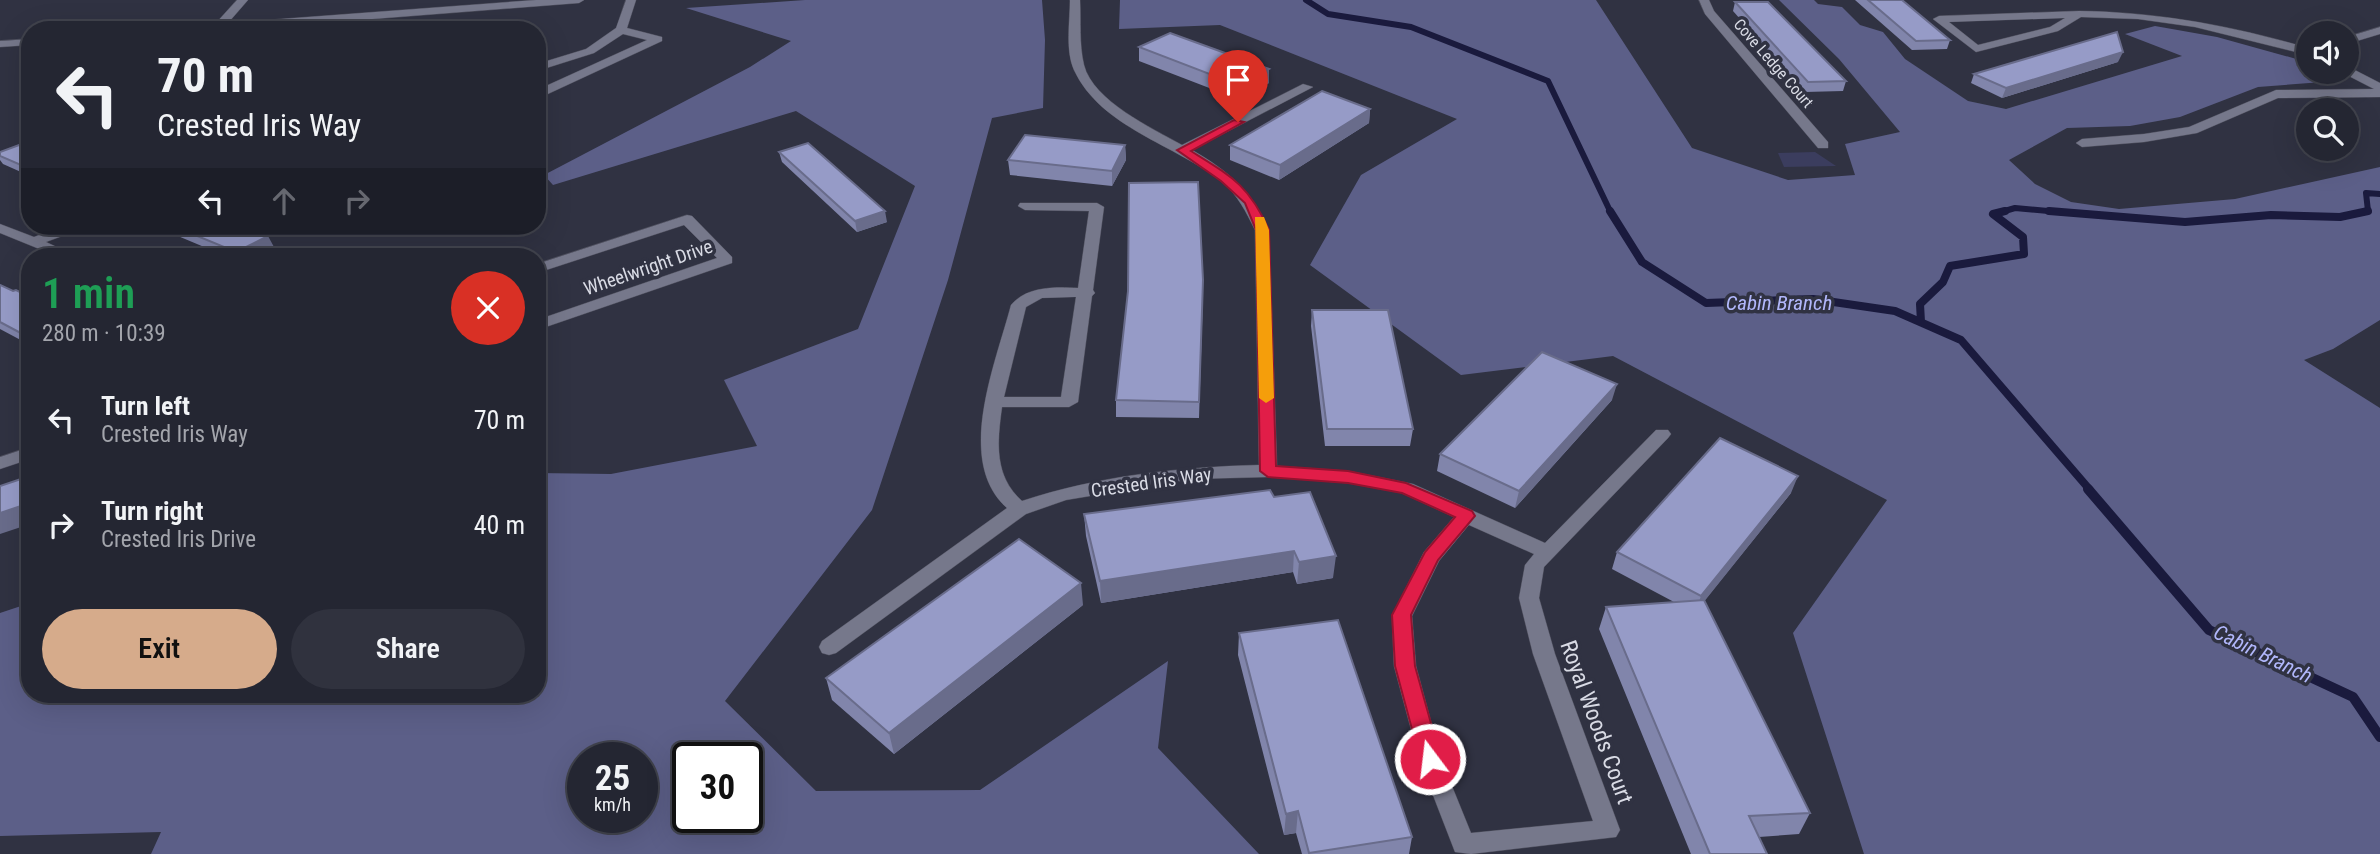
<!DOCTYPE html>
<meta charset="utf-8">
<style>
body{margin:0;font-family:"Roboto Condensed",sans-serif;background:#30323e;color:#f1f3f6;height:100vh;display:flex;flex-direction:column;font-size:26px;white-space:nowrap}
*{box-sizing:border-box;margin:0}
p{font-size:23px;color:#a3a5ac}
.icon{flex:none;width:38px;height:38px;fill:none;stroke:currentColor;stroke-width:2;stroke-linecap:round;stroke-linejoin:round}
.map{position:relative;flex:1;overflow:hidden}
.sheet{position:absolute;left:21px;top:248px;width:525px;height:455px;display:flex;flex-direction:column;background:#242632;border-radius:28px;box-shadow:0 7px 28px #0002,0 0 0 2px #41434d}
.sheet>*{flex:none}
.top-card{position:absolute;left:21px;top:21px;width:525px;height:214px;border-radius:28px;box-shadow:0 7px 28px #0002,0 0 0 2px #41434d;background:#242632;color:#f1f3f6;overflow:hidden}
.buttons{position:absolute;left:2296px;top:21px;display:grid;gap:14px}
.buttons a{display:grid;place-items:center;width:63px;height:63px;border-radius:50%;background:#242632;box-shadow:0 7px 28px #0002,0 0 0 2px #41434d;font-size:35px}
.speed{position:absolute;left:567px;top:742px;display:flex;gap:14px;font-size:35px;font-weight:700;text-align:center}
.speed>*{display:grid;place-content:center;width:91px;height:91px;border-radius:50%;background:#242632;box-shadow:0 7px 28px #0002,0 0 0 2px #41434d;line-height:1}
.speed small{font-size:18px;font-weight:400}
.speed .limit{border:4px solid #111;border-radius:10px;background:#fff;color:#111}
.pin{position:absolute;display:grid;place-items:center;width:60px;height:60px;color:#fff;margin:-72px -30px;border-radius:50% 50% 50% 0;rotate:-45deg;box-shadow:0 0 7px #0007}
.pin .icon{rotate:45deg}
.me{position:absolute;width:77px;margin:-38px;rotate:345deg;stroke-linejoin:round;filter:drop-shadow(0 0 5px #0008)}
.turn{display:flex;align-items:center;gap:24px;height:147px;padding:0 21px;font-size:32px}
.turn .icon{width:91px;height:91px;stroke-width:2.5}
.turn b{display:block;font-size:49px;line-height:60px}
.lanes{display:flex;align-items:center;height:66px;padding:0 21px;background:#0003;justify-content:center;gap:35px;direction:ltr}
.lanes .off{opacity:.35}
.round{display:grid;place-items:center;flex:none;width:74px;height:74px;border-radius:37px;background:#30323e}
.headline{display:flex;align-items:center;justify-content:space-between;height:119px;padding:0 21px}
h1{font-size:42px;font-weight:600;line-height:52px;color:#1e9e55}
.cta{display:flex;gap:14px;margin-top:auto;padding:14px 21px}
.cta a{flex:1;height:80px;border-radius:42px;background:#d6ab8b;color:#111;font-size:28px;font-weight:600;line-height:80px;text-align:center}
.cta a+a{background:#30323e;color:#f1f3f6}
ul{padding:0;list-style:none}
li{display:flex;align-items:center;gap:21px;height:105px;padding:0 21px}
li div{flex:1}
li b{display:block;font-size:26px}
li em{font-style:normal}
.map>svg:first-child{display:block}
.green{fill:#3b3d5e}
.forest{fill:#5c5f88;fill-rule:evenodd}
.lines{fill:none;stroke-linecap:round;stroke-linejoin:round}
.stream-far2{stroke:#1a1a3d;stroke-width:6}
.stream-far1{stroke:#1a1a3d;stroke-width:8}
.stream{stroke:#1a1a3d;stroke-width:10}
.minor-casing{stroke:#4e4f5d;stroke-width:1}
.minor{fill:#76788b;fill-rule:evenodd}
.wall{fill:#8185ab}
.shaded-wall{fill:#696c8b}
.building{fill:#969bc7;stroke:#696c8b;stroke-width:2}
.route{fill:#e11d48;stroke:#92132f;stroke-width:2}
.slow{fill:#f59e0b}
.labels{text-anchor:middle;stroke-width:7;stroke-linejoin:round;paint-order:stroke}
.far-street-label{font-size:16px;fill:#d9dbe5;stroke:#303242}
.street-label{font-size:19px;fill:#d9dbe5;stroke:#303242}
.water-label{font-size:21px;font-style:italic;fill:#b1b7fb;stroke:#303242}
.near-street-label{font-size:23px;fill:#d9dbe5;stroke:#303242}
</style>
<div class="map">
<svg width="2380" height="854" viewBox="0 0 2380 854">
<rect width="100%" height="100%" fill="#303242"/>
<path class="green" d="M1815,152L1836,166L1784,167L1778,153Z"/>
<path class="forest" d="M805,0H1042L1045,40L1043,108L992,118L948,280L872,510L725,701L816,791L980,790L1168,661L1158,748L1259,854H151L161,832L0,836V613L30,603V695H537V473L611,474L757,446L724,380L858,329L915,186L796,111L553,185L544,175L750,67L791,41L686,8ZM583,758H642V817H583ZM688,758H747V817H688Z
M1120,0H1596L1692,148L1788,180L1855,175L1845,144L1900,132L1839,59L1779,0H1814L1818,4L1842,7L1860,25L1883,32L1905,59L1968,101L2006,109L2182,56L2125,34L2155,26L2217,37L2300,60L2308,65V72H2319L2336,81L2258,87L2180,117L2130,126L2067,128L2009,160L2035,184L2071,202L2119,209L2235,199L2380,167V320L2333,349L2304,360L2380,408V854H1864L1793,633L1887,500L1613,356L1461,375L1310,265L1361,175L1457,119L1220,25L1119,29Z"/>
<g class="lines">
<path class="stream-far2" d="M1306,0L1328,14L1411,27L1548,81L1611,213
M1998,213L2015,208L2070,213
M2361,213L2368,211L2366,193L2380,194"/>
<path class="stream-far1" d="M1610,211L1642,262L1706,303L1813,299L1895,311L1961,340L2090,490
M2049,211L2185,222L2271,215L2340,217L2368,211
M1921,322L1920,304L1943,282L1950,266L2024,254L2023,237L1993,214L2005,211"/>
<path class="stream" d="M2088,489L2209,630L2353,697L2380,737"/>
<g class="minor-casing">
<path id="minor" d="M237,0H248L228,23L536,0H584L579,3L231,30H179L184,27L215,24Z
M626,0H636L627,28L662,37V41L537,99V90L647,40L623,34L594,53L537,71V64L586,49L616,28Z
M1070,0H1080C1081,21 1079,44 1084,65C1093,101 1152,128 1182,145L1303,84L1313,87L1192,150C1230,172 1250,190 1269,230L1277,466L1348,471L1413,484L1545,543L1656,430H1668L1671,434L1668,438L1544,567L1539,598L1555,654L1620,830L1616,837L1471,854L1455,852L1419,759L1394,666L1392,616L1424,552L1454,517L1402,493L1348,483L1268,477L1192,479L1066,500L1026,514L836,653L829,655L822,653L819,647L822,641L1007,508C954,461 996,363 1011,305C1027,286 1055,287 1078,288L1089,211L1025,210L1018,206L1020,203H1097L1104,207L1093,290L1095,293L1092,296L1078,402L1069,407H1002C997,443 994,476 1022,501C1098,476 1179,467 1259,465L1255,230C1246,212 1238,195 1222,182C1175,144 1101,128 1074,70C1065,50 1070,21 1070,0ZM1076,297L1061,397H1004L1026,307L1042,298ZM1469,525L1534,554L1525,565L1519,598L1533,654L1593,821L1471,833L1441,759L1416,666L1412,616L1439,561Z
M1699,0H1709L1714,11L1828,142V148H1818L1705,14Z
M2079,11C2158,12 2233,26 2308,48V55L2195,27L2138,19L2081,17L2058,31L1976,52L1933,19L1939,16ZM2065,18L2050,27L1978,45L1949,22Z
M2380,27V34L2347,44V37Z
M30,39V45L0,47V41Z
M2347,66L2380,83V97L2278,98L2197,133L2144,142L2082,147L2076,143L2082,139L2144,134L2189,127L2276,90L2374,89L2343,73L2347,72Z
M687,215L692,216L732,257V263L537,330V320L717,258L684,225L537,273V264Z
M0,224L34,237L63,226H83L81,229L46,242L78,257H59L0,233Z
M30,447V459L0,469V457Z"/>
</g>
<use href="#minor" class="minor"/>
</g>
<path class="wall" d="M1855,0H1902L1950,40L1947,49L1912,50Z
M1735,2L1846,81L1843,91L1805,92L1733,11Z
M1139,47L1269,83L1238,99L1139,61Z
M2118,62L2002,98L1971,83L1974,74Z
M1370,109L1369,123L1279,180L1230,160V145Z
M30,141V176L3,164L0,160V152Z
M1125,145L1126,160L1112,186L1010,175L1008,160Z
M779,152L887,222L857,232L782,162Z
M154,226H243L274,247L253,257H228Z
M0,285L13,291L30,297V345L0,329Z
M1203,296L1199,418L1116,417V400Z
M1312,310L1413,429L1410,446H1325L1311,326Z
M1612,400L1515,508L1437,471L1440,454Z
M1791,493L1704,601L1810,813L1799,834L1759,837L1767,854H1691L1599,629L1606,607L1674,602L1612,569L1617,552Z
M1274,497L1333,578L1297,584L1293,572L1101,603L1086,536L1084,514Z
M1083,605L894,754L832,700L826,678Z
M1239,633L1412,837L1409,854H1302L1296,833L1284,835L1238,655Z"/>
<path class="shaded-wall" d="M2123,52L2118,62L2002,98L2006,88Z
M1269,69V83L1238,99V85Z
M1370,109L1369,123L1279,180L1280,165Z
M1125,145L1126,160L1112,186V171Z
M885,211L887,222L857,232L855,221Z
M268,236L274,247L253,257H239L236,252Z
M1617,384L1612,400L1515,508L1519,491Z
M1798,476L1791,493L1695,613L1701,596Z
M30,503V524L0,534V513Z
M1294,551L1293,572L1101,603L1100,581Z
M1336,556L1333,578L1297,584L1299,562Z
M1081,583L1083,605L894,754L889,733Z
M1298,811L1296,833L1284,835L1286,814Z"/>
<path class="building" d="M1868,0H1902L1950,40L1916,41Z
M1735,2H1768L1846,81L1808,82Z
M2117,32L2123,52L2006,88L1974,74Z
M1170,33L1269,69L1238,85L1139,47Z
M1322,91L1370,109L1280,165L1230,145Z
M1025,135L1125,145L1112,171L1008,160Z
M30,141V169L0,156V152Z
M808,143L885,211L855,221L779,152Z
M1198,182L1203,280L1199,402L1116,400L1128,291L1129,183Z
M173,226H243L268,236L236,252Z
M0,285L13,291L16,290L30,297V338L0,322Z
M1312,310H1388L1413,429H1327Z
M1542,352L1617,384L1519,491L1440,454Z
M1720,438L1798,476L1701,596L1617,552Z
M30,476V503L0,513V486Z
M1270,490L1274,497L1310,492L1336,556L1299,562L1294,551L1100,581L1084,514Z
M1019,539L1081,583L889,733L826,678Z
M1704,600L1810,813L1749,816L1767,854H1710L1606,607Z
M1338,620L1412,837L1309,853L1298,811L1286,814L1239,633Z"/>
<path class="route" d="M1234,120L1244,122L1191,151C1231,176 1249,185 1269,230L1276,466L1348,471L1406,483L1472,511L1475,516L1438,560L1411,615L1415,666L1441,759L1438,765L1430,767L1423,765L1420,759L1395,666L1392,615L1425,552L1455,517L1402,493L1348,483L1268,477L1260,471L1256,230L1245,203L1221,181L1177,150Z"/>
<path class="slow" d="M1255,217H1264L1269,230L1274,398L1266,403L1259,398Z"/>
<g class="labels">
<g class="far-street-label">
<text transform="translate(1774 63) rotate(49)" y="6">Cove Ledge Court</text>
</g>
<g class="street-label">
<text transform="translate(648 267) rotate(-19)" y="7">Wheelwright Drive</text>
<text transform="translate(1151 482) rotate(-8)" y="7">Crested Iris Way</text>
</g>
<g class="water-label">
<text x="1779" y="310">Cabin Branch</text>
<text transform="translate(2263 654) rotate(26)" y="7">Cabin Branch</text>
</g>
<g class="near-street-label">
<text transform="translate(1597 722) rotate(70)" y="8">Royal Woods Court</text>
</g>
</g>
</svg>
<div class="buttons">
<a><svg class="icon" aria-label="sound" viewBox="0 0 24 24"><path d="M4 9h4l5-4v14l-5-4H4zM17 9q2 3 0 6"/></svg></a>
<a><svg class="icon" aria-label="search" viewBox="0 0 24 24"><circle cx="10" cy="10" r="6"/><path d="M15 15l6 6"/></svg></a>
</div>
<div class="speed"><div>25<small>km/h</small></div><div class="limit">30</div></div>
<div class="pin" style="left:1238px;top:122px;background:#d93025"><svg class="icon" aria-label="arrive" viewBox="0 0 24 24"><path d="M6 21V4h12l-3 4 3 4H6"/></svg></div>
<svg class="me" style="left:1430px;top:759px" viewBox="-20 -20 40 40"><circle r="17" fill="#e11d48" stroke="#fff" stroke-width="3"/><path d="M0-11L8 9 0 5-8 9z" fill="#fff"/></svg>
<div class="top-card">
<div class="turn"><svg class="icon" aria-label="left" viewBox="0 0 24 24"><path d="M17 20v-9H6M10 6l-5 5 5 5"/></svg><div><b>70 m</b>Crested Iris Way</div></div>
<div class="lanes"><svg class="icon" aria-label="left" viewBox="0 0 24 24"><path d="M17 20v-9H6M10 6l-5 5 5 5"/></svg><svg class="icon off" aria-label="ahead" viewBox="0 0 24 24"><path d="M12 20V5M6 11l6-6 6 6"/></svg><svg class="icon off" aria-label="right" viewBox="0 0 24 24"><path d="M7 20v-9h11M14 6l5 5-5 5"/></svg></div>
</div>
<section class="sheet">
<div class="headline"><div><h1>1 min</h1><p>280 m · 10:39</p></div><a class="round" style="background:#d93025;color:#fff"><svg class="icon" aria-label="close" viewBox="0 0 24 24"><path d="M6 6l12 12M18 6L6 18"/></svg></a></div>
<ul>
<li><svg class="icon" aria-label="left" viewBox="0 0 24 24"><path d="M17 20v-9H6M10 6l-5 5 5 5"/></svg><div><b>Turn left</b><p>Crested Iris Way</p></div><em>70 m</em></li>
<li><svg class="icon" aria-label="right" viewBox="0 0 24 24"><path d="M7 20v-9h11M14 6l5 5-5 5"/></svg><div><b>Turn right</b><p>Crested Iris Drive</p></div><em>40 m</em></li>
</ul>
<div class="cta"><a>Exit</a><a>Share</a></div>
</section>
</div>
